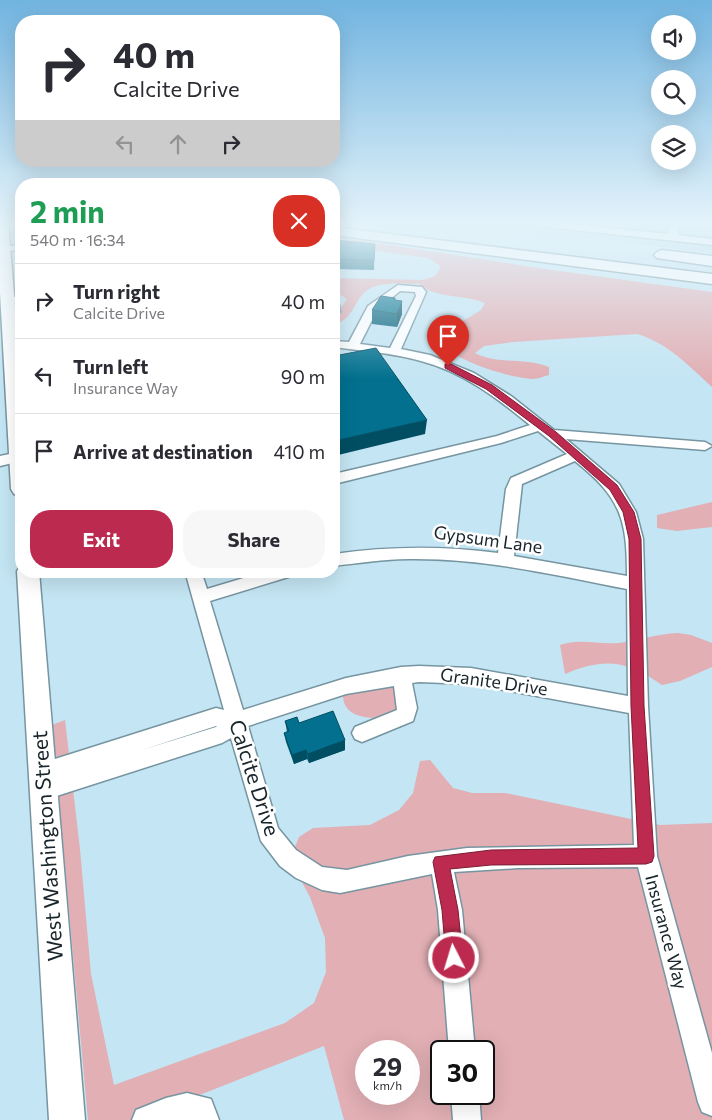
<!DOCTYPE html>
<meta charset="utf-8">
<style>
body{margin:0;font-family:Commissioner,sans-serif;background:#f7f7f7;color:#2b2b33;height:100vh;display:flex;flex-direction:column;font-size:19px;white-space:nowrap}
*{box-sizing:border-box;margin:0}
p{font-size:16px;color:#7c7c81}
.icon{flex:none;width:28px;height:28px;fill:none;stroke:currentColor;stroke-width:2;stroke-linecap:round;stroke-linejoin:round}
.map{position:relative;flex:1;overflow:hidden}
.details{position:absolute;left:15px;top:178px;width:325px;height:400px;display:flex;flex-direction:column;background:#fff;border-radius:20px;box-shadow:0 5px 20px #0002}
.details>*{flex:none}
.banner{position:absolute;left:15px;top:15px;width:325px;height:152px;border-radius:20px;box-shadow:0 5px 20px #0002;background:#fff;color:#2b2b33;overflow:hidden}
.controls{position:absolute;left:651px;top:15px;display:grid;gap:10px}
.controls a{display:grid;place-items:center;width:45px;height:45px;border-radius:50%;background:#fff;box-shadow:0 5px 20px #0002;font-size:25px}
.speed{position:absolute;left:355px;top:1040px;display:flex;gap:10px;font-size:25px;font-weight:700;text-align:center}
.speed>*{display:grid;place-content:center;width:65px;height:65px;border-radius:50%;background:#fff;box-shadow:0 5px 20px #0002;line-height:1}
.speed small{font-size:12px;font-weight:400}
.speed .limit{border:2px solid #111;border-radius:8px;background:#fff;color:#111}
.pin{position:absolute;display:grid;place-items:center;width:42px;height:42px;color:#fff;margin:-51px -21px;border-radius:50% 50% 50% 0;rotate:-45deg;box-shadow:0 0 5px #0007}
.pin .icon{rotate:45deg}
.me{position:absolute;width:55px;margin:-28px;rotate:355deg;stroke-linejoin:round;filter:drop-shadow(0 0 4px #0008)}
.turn{display:flex;align-items:center;gap:18px;height:105px;padding:0 15px;font-size:22px}
.turn .icon{width:65px;height:65px;stroke-width:2.5}
.turn b{display:block;font-size:35px;line-height:42px}
.lanes{display:flex;align-items:center;height:48px;padding:0 15px;background:#0003;justify-content:center;gap:25px;direction:ltr}
.lanes .off{opacity:.35}
.round{display:grid;place-items:center;flex:none;width:52px;height:52px;border-radius:20px;background:#f7f7f7}
.summary{display:flex;align-items:center;justify-content:space-between;height:85px;padding:0 15px}
h1{font-size:30px;font-weight:700;line-height:38px;color:#1e9e55}
.primary-button{display:flex;gap:10px;margin-top:auto;padding:10px 15px}
.primary-button a{flex:1;height:58px;border-radius:20px;background:#bc2b4f;color:#fff;font-size:20px;font-weight:700;line-height:58px;text-align:center}
.primary-button a+a{background:#f7f7f7;color:#2b2b33}
ul{padding:0;list-style:none}
li{display:flex;align-items:center;gap:15px;height:75px;padding:0 15px;border-top:1px solid #e1e1e2}
li div{flex:1}
li b{display:block;font-size:19px}
li em{font-style:normal}
.map>svg:first-child{display:block}
.built{fill:#b0d8e8}
.green{fill:#e1afb4;fill-rule:evenodd}
.lines{fill:none;stroke-linecap:round;stroke-linejoin:round}
.minor-casing{stroke:#7695a1;stroke-width:3}
.major-casing{stroke:#7695a1;stroke-width:3}
.highway-casing{stroke:#7695a1;stroke-width:3}
.minor{fill:#fff;fill-rule:evenodd}
.major{fill:#fff;fill-rule:evenodd}
.highway{fill:#fff;fill-rule:evenodd}
.wall{fill:#02607a}
.shaded-wall{fill:#014e63}
.building{fill:#02708e;stroke:#014e63}
.route{fill:#bc2b4f;stroke:#7a1c33}
.labels{text-anchor:middle;stroke-width:5;stroke-linejoin:round;paint-order:stroke}
.street-label{font-size:18px;fill:#18252a;stroke:#fff}
.near-street-label{font-size:21px;fill:#18252a;stroke:#fff}
</style>
<div class="map">
<svg width="712" height="1120" viewBox="0 0 712 1120">
<rect width="100%" height="100%" fill="#c4e5f3"/>
<path class="built" d="M455,222H712V253Z"/>
<path class="green" d="M359,240L545,269L712,292V387C689,366 668,343 637,334L513,342L484,346L475,353C498,365 524,357 549,367V375C544,376 538,379 533,379C510,378 445,359 437,337L481,310L485,303C465,294 435,299 419,284C402,284 374,280 362,295C353,307 351,318 337,324L334,318L347,299L334,291V278L422,280C431,278 438,277 440,266L428,258L334,245V241Z
M712,502V527L677,531L657,528V515Z
M678,633L691,635L712,643V667L680,681L662,685C627,661 606,657 565,674L560,645C580,638 599,645 619,643C639,640 658,634 678,633Z
M406,681L404,717C384,718 343,724 343,695L349,689Z
M65,720L80,849L91,974L114,1085L285,1023L314,1003L326,972L325,938L310,897L297,873L293,852L299,837L313,828L370,825L399,810L413,793L420,761L430,760L453,788L472,793H505L660,825L712,823V1120H344L324,1046L136,1120H88L52,725ZM366,1051H409V1094H366ZM441,1051H484V1094H441Z"/>
<g class="lines">
<g class="minor-casing">
<path id="minor" d="M523,222H551L668,234L670,222H678V235L712,239V245L528,225Z
M21,245V251L0,250L1,247Z
M398,285L422,287L426,292L401,349L430,355L474,373L511,396L554,430L705,442L712,446L705,450L566,439L619,484L636,512L643,539L648,706L657,856L712,1053V1116L702,1112L698,1102L638,867L518,868L454,872L462,910L475,1051H449L438,910L432,874L340,893L322,890L296,878L280,866L261,841L231,738L222,743L44,800L37,797L33,790L37,783L41,781L36,779L33,772L36,765L216,708L224,710L185,571H201L207,589L267,571H297L295,575L210,601L243,710L346,678L401,667L419,666L471,668L628,696L627,589C556,575 483,558 409,559C384,559 359,563 334,566V554C389,546 443,546 498,553L506,489L511,478L567,454L538,431L501,443L334,484V474L497,436L530,425C497,398 463,372 421,361C393,353 363,351 334,347V341L349,342L368,306ZM400,291L415,292L416,296L390,348L360,344L377,310ZM575,461C621,498 627,519 627,576L514,556L522,484ZM419,682L471,684L629,713L634,845L467,848L408,856L347,870L322,867L296,850L278,828L248,726L346,694L394,686L397,710L355,727L352,733L355,739L362,742L413,721L417,708L412,683ZM217,726L216,727L142,750L216,726Z
M21,296V302L7,304L2,301L3,299Z
M334,302L339,305L340,312L334,315Z
M19,452L21,453V461L0,466V456Z
M187,1093L211,1099L219,1120H132L136,1110L166,1098Z
M451,1094H479L481,1120H453Z"/>
</g>
<g class="major-casing">
<path id="major" d="M0,222H8L21,378V496L14,494L11,489L0,292Z
M21,565V571H39L85,1120H49L17,571Z"/>
</g>
<g class="highway-casing">
<path id="highway" d="M334,227L712,274V284L334,235Z
M662,250L712,256V266L657,258L654,255L657,252Z"/>
</g>
<use href="#minor" class="minor"/>
<use href="#major" class="major"/>
<use href="#highway" class="highway"/>
</g>
<path class="wall" d="M621,222H664L662,226Z
M375,244L374,270L334,269V245Z
M395,300L402,301V314L397,327L372,324V310Z
M285,721L299,723L345,750L309,763L307,759L294,764L286,742L284,733L287,732Z"/>
<path class="shaded-wall" d="M402,301V314L397,327V314Z
M427,420L425,434L334,456V441Z
M345,740V750L309,763L308,754Z
M306,750L307,759L294,764L292,755Z"/>
<path class="building" d="M335,240L375,244L374,260L334,259V245Z
M381,296L395,298V300L402,301L397,314L372,310Z
M376,348L427,420L334,441V356Z
M333,711L345,740L308,754L306,750L292,755L284,733L289,731L285,721L297,717L299,723Z"/>
<linearGradient id="sky" x2="0" y2="1"><stop stop-color="#71b4e0"/><stop offset="0.59" stop-color="#e4f3fa"/><stop offset="1" stop-color="#e4f3fa" stop-opacity="0"/></linearGradient>
<rect width="712" height="379" fill="url(#sky)"/>
<path class="route" d="M445,364H451L492,385L556,432L617,485L634,512L641,539L644,706L654,856L652,862L646,864L491,865L450,869L458,910L463,958L460,964L454,966L448,964L446,958L442,910L433,862L435,857L491,850L638,848L631,706L629,539L623,512L610,490L549,436L486,389L445,368Z"/>
<g class="labels">
<g class="street-label">
<text transform="translate(488 540) rotate(8)" y="6">Gypsum Lane</text>
<text transform="translate(494 682) rotate(8)" y="6">Granite Drive</text>
<text transform="translate(666 932) rotate(75)" y="6">Insurance Way</text>
</g>
<g class="near-street-label">
<text transform="translate(254 778) rotate(72)" y="7">Calcite Drive</text>
<text transform="translate(48 846) rotate(-94)" y="7">West Washington Street</text>
</g>
</g>
</svg>
<div class="controls">
<a><svg class="icon" aria-label="sound" viewBox="0 0 24 24"><path d="M4 9h4l5-4v14l-5-4H4zM17 9q2 3 0 6"/></svg></a>
<a><svg class="icon" aria-label="search" viewBox="0 0 24 24"><circle cx="10" cy="10" r="6"/><path d="M15 15l6 6"/></svg></a>
<a><svg class="icon" aria-label="layers" viewBox="0 0 24 24"><path d="M12 4l9 5-9 5-9-5zM3 14l9 5 9-5"/></svg></a>
</div>
<div class="speed"><div>29<small>km/h</small></div><div class="limit">30</div></div>
<div class="pin" style="left:448px;top:366px;background:#d93025"><svg class="icon" aria-label="arrive" viewBox="0 0 24 24"><path d="M6 21V4h12l-3 4 3 4H6"/></svg></div>
<svg class="me" style="left:454px;top:958px" viewBox="-20 -20 40 40"><circle r="17" fill="#bc2b4f" stroke="#fff" stroke-width="3"/><path d="M0-11L8 9 0 5-8 9z" fill="#fff"/></svg>
<div class="banner">
<div class="turn"><svg class="icon" aria-label="right" viewBox="0 0 24 24"><path d="M7 20v-9h11M14 6l5 5-5 5"/></svg><div><b>40 m</b>Calcite Drive</div></div>
<div class="lanes"><svg class="icon off" aria-label="left" viewBox="0 0 24 24"><path d="M17 20v-9H6M10 6l-5 5 5 5"/></svg><svg class="icon off" aria-label="ahead" viewBox="0 0 24 24"><path d="M12 20V5M6 11l6-6 6 6"/></svg><svg class="icon" aria-label="right" viewBox="0 0 24 24"><path d="M7 20v-9h11M14 6l5 5-5 5"/></svg></div>
</div>
<section class="details">
<div class="summary"><div><h1>2 min</h1><p>540 m · 16:34</p></div><a class="round" style="background:#d93025;color:#fff"><svg class="icon" aria-label="close" viewBox="0 0 24 24"><path d="M6 6l12 12M18 6L6 18"/></svg></a></div>
<ul>
<li><svg class="icon" aria-label="right" viewBox="0 0 24 24"><path d="M7 20v-9h11M14 6l5 5-5 5"/></svg><div><b>Turn right</b><p>Calcite Drive</p></div><em>40 m</em></li>
<li><svg class="icon" aria-label="left" viewBox="0 0 24 24"><path d="M17 20v-9H6M10 6l-5 5 5 5"/></svg><div><b>Turn left</b><p>Insurance Way</p></div><em>90 m</em></li>
<li><svg class="icon" aria-label="arrive" viewBox="0 0 24 24"><path d="M6 21V4h12l-3 4 3 4H6"/></svg><div><b>Arrive at destination</b></div><em>410 m</em></li>
</ul>
<div class="primary-button"><a>Exit</a><a>Share</a></div>
</section>
</div>
